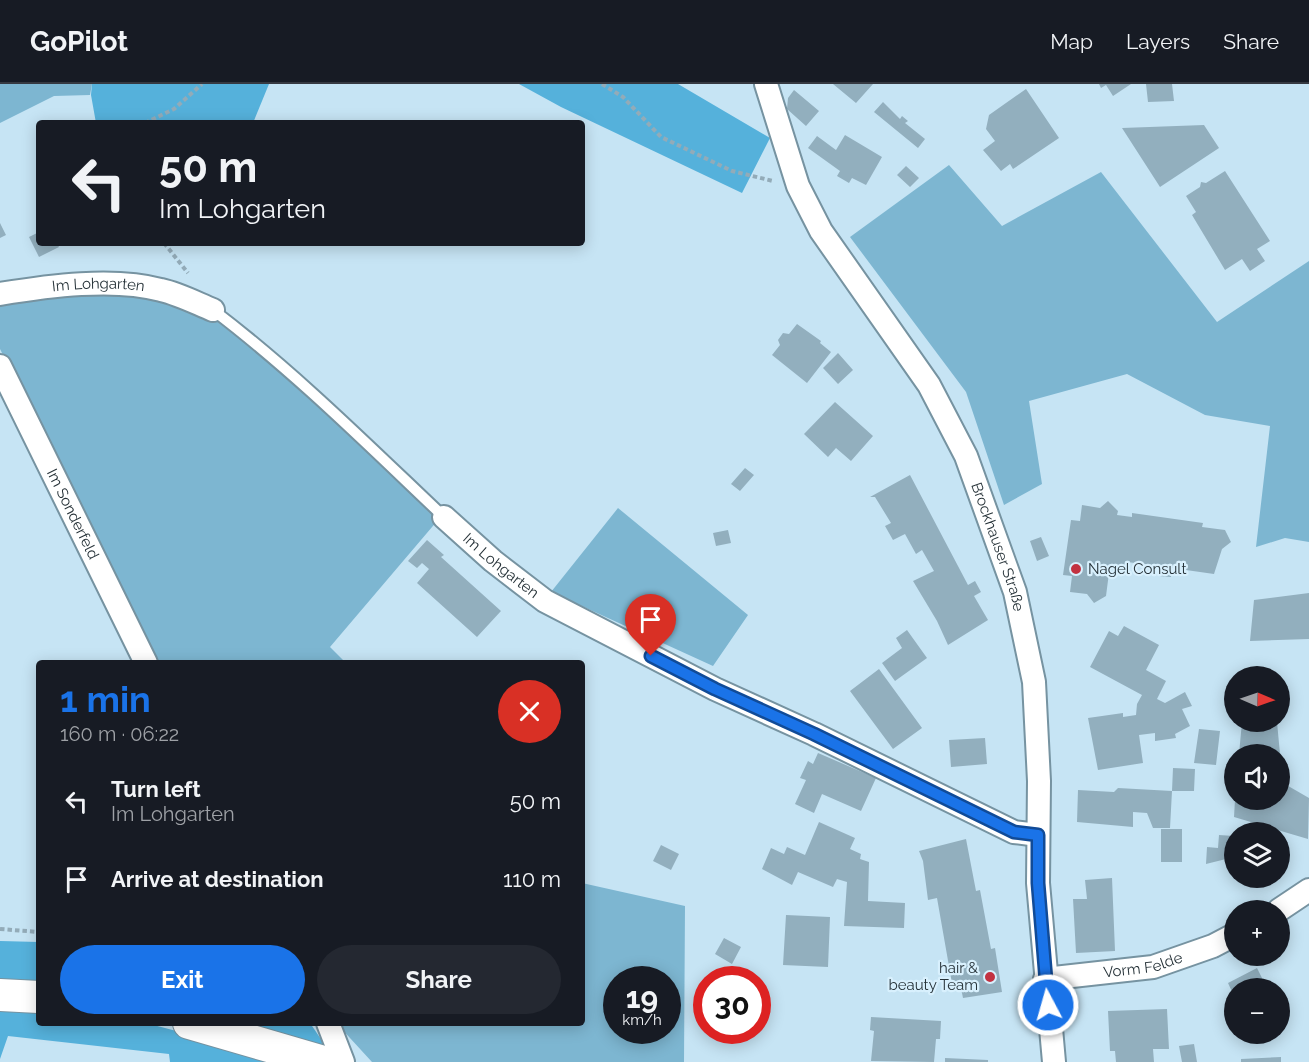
<!DOCTYPE html>
<meta charset="utf-8">
<style>
body{margin:0;font-family:Raleway,sans-serif;background:#242831;color:#f1f3f6;height:100vh;display:flex;flex-direction:column;font-size:22px;white-space:nowrap}
*{box-sizing:border-box;margin:0}
p{font-size:20px;color:#9ea1a6}
.icon{flex:none;width:33px;height:33px;fill:none;stroke:currentColor;stroke-width:2;stroke-linecap:round;stroke-linejoin:round}
.map{position:relative;flex:1;overflow:hidden}
.sheet{position:absolute;left:36px;top:576px;width:549px;height:366px;display:flex;flex-direction:column;background:#171b24;border-radius:6px;box-shadow:0 3px 15px #0003}
.sheet>*{flex:none}
.guide{position:absolute;left:36px;top:36px;width:549px;height:126px;border-radius:6px;box-shadow:0 3px 15px #0003;background:#171b24;color:#f1f3f6;overflow:hidden}
.needle{width:39px;rotate:92deg}
.buttons{position:absolute;left:1224px;top:582px;display:grid;gap:12px}
.buttons a{display:grid;place-items:center;width:66px;height:66px;border-radius:50%;background:#171b24;box-shadow:0 3px 15px #0003;font-size:30px}
.speed{position:absolute;left:603px;top:882px;display:flex;gap:12px;font-size:30px;font-weight:700;text-align:center}
.speed>*{display:grid;place-content:center;width:78px;height:78px;border-radius:50%;background:#171b24;box-shadow:0 3px 15px #0003;line-height:1}
.speed small{font-size:15px;font-weight:400}
.speed .limit{border:9px solid #d22;background:#fff;color:#111}
.pin{position:absolute;display:grid;place-items:center;width:51px;height:51px;color:#fff;margin:-62px -26px;border-radius:50% 50% 50% 0;rotate:-45deg;box-shadow:0 0 6px #0007}
.pin .icon{rotate:45deg}
.me{position:absolute;width:66px;margin:-33px;rotate:354deg;stroke-linejoin:round;filter:drop-shadow(0 0 4px #0008)}
.turn{display:flex;align-items:center;gap:21px;height:126px;padding:0 24px;font-size:27px}
.turn .icon{width:78px;height:78px;stroke-width:2.5}
.turn b{display:block;font-size:42px;line-height:51px}
.round{display:grid;place-items:center;flex:none;width:63px;height:63px;border-radius:32px;background:#242831}
.headline{display:flex;align-items:center;justify-content:space-between;height:102px;padding:0 24px}
h1{font-size:36px;font-weight:700;line-height:45px;color:#1a73e8}
.button{display:flex;gap:12px;margin-top:auto;padding:12px 24px}
.button a{flex:1;height:69px;border-radius:36px;background:#1a73e8;color:#fff;font-size:24px;font-weight:700;line-height:69px;text-align:center}
.button a+a{background:#242831;color:#f1f3f6}
ul{padding:0;list-style:none}
li{display:flex;align-items:center;gap:18px;height:78px;padding:0 24px}
li div{flex:1}
li b{display:block;font-size:22px}
li em{font-style:normal}
header{display:flex;align-items:center;gap:36px;box-sizing:border-box;height:84px;padding:0 30px;background:#171b24;border-bottom:2px solid #363941}
header strong{font-size:28px}
nav{display:flex;gap:33px;margin-inline-start:auto;font-size:21px}
.map>svg:first-child{display:block}
.green{fill:#7db6d1;fill-rule:evenodd}
.forest{fill:#55b1db}
.building{fill:#92afbe}
.lines{fill:none;stroke-linecap:round;stroke-linejoin:round}
.lane-casing{stroke:#7693a1;stroke-width:14}
.street-casing{stroke:#7693a1;stroke-width:26}
.secondary-casing{stroke:#7693a1;stroke-width:34}
.path{stroke:#93abb8;stroke-width:4;stroke-dasharray:4.5 3;stroke-linecap:butt}
.lane{stroke:#fff;stroke-width:10}
.street{stroke:#fff;stroke-width:22}
.secondary{stroke:#fff;stroke-width:32}
.route-casing{stroke:#114b97;stroke-width:15}
.route{stroke:#1a73e8;stroke-width:10}
.poi-dot{fill:#c23241;stroke:#d8f0fd;stroke-width:2}
.labels{text-anchor:middle;stroke-width:4.5;stroke-linejoin:round;paint-order:stroke}
.street-label{font-size:15px;fill:#263238;stroke:#d8f0fd}
.poi-label{font-size:15px;fill:#263238;stroke:#d8f0fd;text-anchor:start}
</style>
<header>
<strong>GoPilot</strong>
<nav><a>Map</a><a>Layers</a><a>Share</a></nav>
</header>
<div class="map">
<svg width="1309" height="978" viewBox="0 0 1309 978">
<rect width="100%" height="100%" fill="#c6e4f4"/>
<path class="green" d="M0,0H92L90,11L54,12L0,39Z
M949,81L1002,142L1101,88L1217,238L1309,177V458L1285,454L1256,463L1270,342L1205,331L1127,290L1029,317L1042,400L1004,421L966,308L850,153Z
M107,207L162,214L210,232L253,265L321,325L438,436L330,563L346,579H157L0,265V220L4,218Z
M618,424L748,531L713,582L551,508Z
M582,799L685,822L684,978H372L339,942L338,939H582ZM616,896H668V946H616Z"/>
<path class="forest" d="M92,0H269L253,39H96L91,11Z
M519,0H678L770,54L742,109L561,23Z
M0,857L39,858V901L0,900Z
M0,922L39,925V939H146L294,978H170L169,970L8,952L0,975Z
M238,939H310L327,964Z"/>
<path class="building" d="M833,0H873L856,19Z
M1099,0H1131L1113,12L1106,1L1101,4Z
M1146,0H1172L1174,17L1148,18Z
M1026,5L1059,54L1013,85L1010,80L1001,87L983,66L995,57L986,45L989,31Z
M794,6L819,27L806,42L787,25L788,14Z
M883,18L900,35L902,32L908,37L905,39L925,55L918,64L874,28Z
M1204,41L1219,64L1160,103L1122,44Z
M845,51L882,73L866,101L852,94L849,99L837,92L840,87L808,64L817,52L836,66Z
M906,82L919,94L910,103L897,91Z
M1225,87L1270,157L1257,165L1265,177L1250,187L1242,175L1225,186L1192,131L1196,128L1186,112L1200,103L1201,98L1206,99Z
M0,139L6,151L0,154Z
M39,148V159H57L59,163L39,173L29,153Z
M797,240L821,257L820,259L831,268L807,299L772,271L780,261L778,256L783,249L789,250Z
M838,269L853,286L838,300L823,284Z
M835,318L873,352L851,377L836,364L828,373L804,350Z
M745,384L754,391L740,407L731,400Z
M910,391L968,501L975,497L981,508L974,512L988,536L948,561L937,537L913,497L934,487L922,466L916,470L905,450L893,456L885,442L891,439L875,413H870Z
M1108,417L1118,427L1117,431L1132,433V429L1203,439L1202,443L1225,446L1231,458L1222,465L1214,490L1172,484L1171,493L1159,492L1160,482L1127,478V483L1110,481L1106,512L1094,519L1087,510L1070,508L1072,492L1063,491L1071,436L1080,437L1082,421L1100,424Z
M728,446L731,459L716,462L713,449Z
M1041,453L1049,472L1037,477L1030,457Z
M427,456L444,471L441,473L501,527L477,553L417,499L429,485L422,479L417,484L408,477Z
M1309,509V555L1250,557L1254,516Z
M1124,542L1159,561L1146,586L1166,597L1157,615L1165,619L1185,608L1192,622L1182,625L1190,642L1175,650L1176,654L1155,657V649L1139,651L1143,679L1098,686L1088,634L1123,629V633L1136,631L1137,620L1142,611L1090,583L1109,547L1118,552Z
M907,546L927,574L895,597L882,579L902,564L896,554Z
M879,585L922,644L893,665L850,607Z
M1242,638H1277L1280,670H1239Z
M1199,645L1220,647L1216,681L1194,679Z
M985,654L987,680L951,683L949,656Z
M818,669L876,694L861,727L822,710L814,729L795,720L806,696L800,694L808,677L813,680Z
M1280,680L1283,699L1309,714L1308,755L1234,733L1235,716H1280Z
M1173,684L1195,685L1194,707H1172Z
M1118,704L1172,707L1170,744H1153L1147,729L1133,728V743L1077,738L1078,706L1114,708Z
M819,738L855,754L850,765L861,770L860,775L869,778L868,817L905,819L904,844L844,842L847,798L837,795L833,803L798,788L792,801L762,785L771,764L784,770L787,763L805,771Z
M1161,745H1182V778H1161Z
M1219,751L1234,752V773L1206,780L1207,763L1218,764Z
M966,755L976,807L980,806L991,865L995,864L1002,908L963,914L961,904L953,905L937,814L928,816L923,777L919,767Z
M661,761L679,770L671,786L653,777Z
M1112,794L1115,867L1076,869L1073,815H1087L1085,796Z
M786,831L830,833L828,883L783,881Z
M724,854L741,863L732,880L715,870Z
M1257,884L1267,904H1234V912L1228,899Z
M1167,925L1169,965H1153L1154,978H1116L1115,967H1110L1108,927Z
M871,933L941,937L940,955H936L934,978L871,977L874,947L870,946Z
M1194,960L1197,978H1182L1179,962Z
M1281,973V978H1241V975Z
M945,974L988,976V978H945Z"/>
<g class="lines">
<g class="lane-casing">
<path id="lane" d="M213,226C296,289 369,362 444,433
M1032,936L1050,935"/>
</g>
<g class="street-casing">
<g id="street">
<path id="s1" d="M766,0L798,102L821,147L929,301L966,372L1015,508L1034,598L1039,697L1038,799L1054,978"/>
<path id="s2" d="M0,210C48,202 114,193 161,206C179,210 196,219 213,226"/>
<path id="s3" d="M0,282L146,579"/>
<path id="s4" d="M444,433L493,477L545,517L715,605L814,650L1014,748L1038,751"/>
<path d="M1279,826L1309,806"/>
<path id="s5" d="M1045,895L1153,883L1213,862L1234,851"/>
<path d="M328,939L343,978"/>
</g>
</g>
<g class="secondary-casing">
<path id="secondary" d="M0,911L39,913
M189,939L324,978"/>
</g>
<path class="path" d="M602,0L623,13L661,53L732,87L773,97
M145,39L174,25L202,0
M164,159L188,189
M0,845L39,848"/>
<use href="#lane" class="lane"/>
<use href="#street" class="street"/>
<use href="#secondary" class="secondary"/>
</g>
<g class="lines">
<g class="route-casing">
<path id="route" d="M651,572L715,605L814,650L1014,748L1038,751V799L1048,921"/>
</g>
<use href="#route" class="route"/>
</g>
<g class="poi-dot">
<circle cx="1076" cy="485" r="6"/>
<circle cx="990" cy="893" r="6"/>
</g>
<g class="labels">
<g class="street-label">
<text dy="5" stroke="none"><textPath href="#s2" startOffset="99">Im Lohgarten</textPath></text>
<text dy="5" stroke="none"><textPath href="#s3" startOffset="165">Im Sonderfeld</textPath></text>
<text dy="5" stroke="none"><textPath href="#s1" startOffset="522">Brockhauser Straße</textPath></text>
<text dy="5" stroke="none"><textPath href="#s4" startOffset="75">Im Lohgarten</textPath></text>
<text dy="5" stroke="none"><textPath href="#s5" startOffset="99">Vorm Felde</textPath></text>
</g>
<g class="poi-label">
<text x="1088" y="490">Nagel Consult</text>
<text x="978" y="889" text-anchor="end">hair &amp;<tspan x="978" dy="17">beauty Team</tspan></text>
</g>
</g>
</svg>
<div class="buttons">
<a><svg class="needle" viewBox="-14 -14 28 28"><path d="M0-13l5 13h-10z" fill="#e53935"/><path d="M0 13l5-13h-10z" fill="#9ea1a6"/></svg></a>
<a><svg class="icon" aria-label="sound" viewBox="0 0 24 24"><path d="M4 9h4l5-4v14l-5-4H4zM17 9q2 3 0 6"/></svg></a>
<a><svg class="icon" aria-label="layers" viewBox="0 0 24 24"><path d="M12 4l9 5-9 5-9-5zM3 14l9 5 9-5"/></svg></a>
<a>+</a>
<a>−</a>
</div>
<div class="speed"><div>19<small>km/h</small></div><div class="limit">30</div></div>
<div class="pin" style="left:651px;top:572px;background:#d93025"><svg class="icon" aria-label="arrive" viewBox="0 0 24 24"><path d="M6 21V4h12l-3 4 3 4H6"/></svg></div>
<svg class="me" style="left:1048px;top:921px" viewBox="-20 -20 40 40"><circle r="17" fill="#1a73e8" stroke="#fff" stroke-width="3"/><path d="M0-11L8 9 0 5-8 9z" fill="#fff"/></svg>
<div class="guide">
<div class="turn"><svg class="icon" aria-label="left" viewBox="0 0 24 24"><path d="M17 20v-9H6M10 6l-5 5 5 5"/></svg><div><b>50 m</b>Im Lohgarten</div></div>
</div>
<section class="sheet">
<div class="headline"><div><h1>1 min</h1><p>160 m · 06:22</p></div><a class="round" style="background:#d93025;color:#fff"><svg class="icon" aria-label="close" viewBox="0 0 24 24"><path d="M6 6l12 12M18 6L6 18"/></svg></a></div>
<ul>
<li><svg class="icon" aria-label="left" viewBox="0 0 24 24"><path d="M17 20v-9H6M10 6l-5 5 5 5"/></svg><div><b>Turn left</b><p>Im Lohgarten</p></div><em>50 m</em></li>
<li><svg class="icon" aria-label="arrive" viewBox="0 0 24 24"><path d="M6 21V4h12l-3 4 3 4H6"/></svg><div><b>Arrive at destination</b></div><em>110 m</em></li>
</ul>
<div class="button"><a>Exit</a><a>Share</a></div>
</section>
</div>
